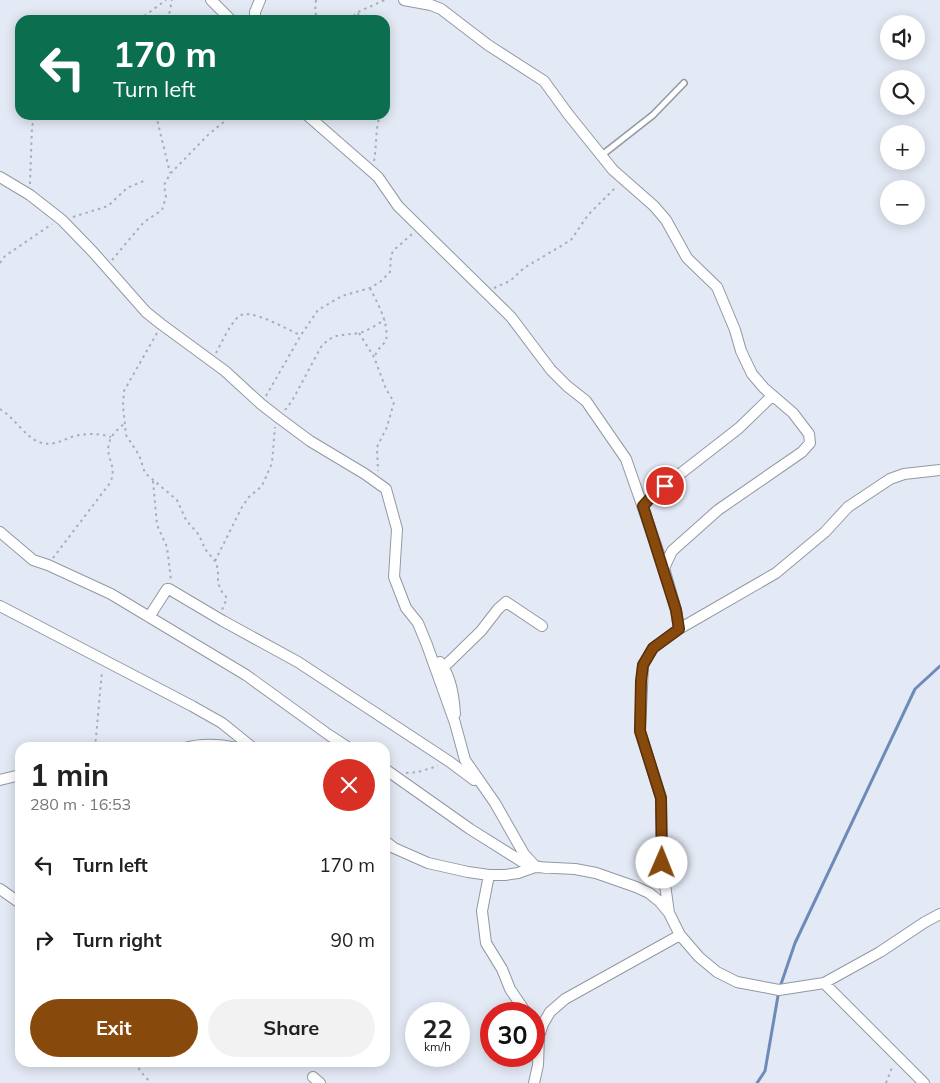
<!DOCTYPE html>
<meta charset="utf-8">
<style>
body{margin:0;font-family:Mulish,sans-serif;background:#f2f2f2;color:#222;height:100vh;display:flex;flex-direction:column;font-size:19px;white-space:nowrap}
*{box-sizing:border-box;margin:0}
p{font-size:16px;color:#767676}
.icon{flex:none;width:28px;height:28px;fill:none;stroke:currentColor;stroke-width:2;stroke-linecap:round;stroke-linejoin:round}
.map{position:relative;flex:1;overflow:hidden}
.details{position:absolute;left:15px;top:742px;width:375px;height:325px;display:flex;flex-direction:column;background:#fff;border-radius:15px;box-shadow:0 2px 12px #0003}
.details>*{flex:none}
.guide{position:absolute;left:15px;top:15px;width:375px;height:105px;border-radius:15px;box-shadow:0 2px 12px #0003;background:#0b6e4f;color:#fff;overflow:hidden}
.controls{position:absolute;left:880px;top:15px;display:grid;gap:10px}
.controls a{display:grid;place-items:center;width:45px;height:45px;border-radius:50%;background:#fff;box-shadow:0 2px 12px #0003;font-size:25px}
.speed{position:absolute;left:405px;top:1002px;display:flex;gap:10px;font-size:25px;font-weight:700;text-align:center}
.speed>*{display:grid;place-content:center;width:65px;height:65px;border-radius:50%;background:#fff;box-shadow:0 2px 12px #0003;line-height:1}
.speed small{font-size:12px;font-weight:400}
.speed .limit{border:8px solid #d22;background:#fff;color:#111}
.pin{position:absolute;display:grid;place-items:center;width:42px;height:42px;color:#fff;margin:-21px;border:2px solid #fff;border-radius:50%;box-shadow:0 1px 5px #0007}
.me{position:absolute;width:55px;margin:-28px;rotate:1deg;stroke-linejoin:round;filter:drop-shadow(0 0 4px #0008)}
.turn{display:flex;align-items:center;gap:18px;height:105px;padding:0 15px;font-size:22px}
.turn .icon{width:65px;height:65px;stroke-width:2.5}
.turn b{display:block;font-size:35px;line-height:42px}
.round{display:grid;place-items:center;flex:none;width:52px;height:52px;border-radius:26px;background:#f2f2f2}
.overview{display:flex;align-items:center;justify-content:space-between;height:85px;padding:0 15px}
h1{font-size:30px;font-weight:700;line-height:38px}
.action{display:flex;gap:10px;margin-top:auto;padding:10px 15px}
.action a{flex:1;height:58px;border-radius:30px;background:#88490d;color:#fff;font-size:20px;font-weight:700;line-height:58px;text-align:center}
.action a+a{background:#f2f2f2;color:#222}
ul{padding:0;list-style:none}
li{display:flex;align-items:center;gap:15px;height:75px;padding:0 15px}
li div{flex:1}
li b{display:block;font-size:19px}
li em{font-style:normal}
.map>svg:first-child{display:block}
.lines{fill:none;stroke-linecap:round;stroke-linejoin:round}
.stream{stroke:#6d8bb9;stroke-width:3}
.lane-casing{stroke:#9299a3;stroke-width:8}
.street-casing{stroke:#9299a3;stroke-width:12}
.path{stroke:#a8aeb7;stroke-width:2;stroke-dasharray:2.5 4;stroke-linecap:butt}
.lane{stroke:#fff;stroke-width:5}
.street{stroke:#fff;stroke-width:10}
.route-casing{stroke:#582f08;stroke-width:12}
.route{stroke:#88490d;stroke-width:9}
</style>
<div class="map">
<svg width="940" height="1083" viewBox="0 0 940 1083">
<rect width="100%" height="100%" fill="#e3eaf5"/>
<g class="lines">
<path class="stream" d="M757,1083L765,1071L779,990L795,943L915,689L940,666"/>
<g class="lane-casing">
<path id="lane" d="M602,155L653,115L684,83"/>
</g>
<g class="street-casing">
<path id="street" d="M211,0L231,20
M404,0L431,5L441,9L488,45L544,81L568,114L613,170L654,206L666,220L687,258L717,287L735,330L741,351L752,374L764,388L793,413L809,434L810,443L802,452L718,510L672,551L664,568L676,610L679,629L653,648L643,665L640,731L661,798L662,863L669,913
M255,20V12L260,0
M307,115L378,177L398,206L511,317L551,370L567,386L586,401L626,459L664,568
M0,177L30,195L62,220L93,252L146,312L161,324L225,371L261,404L279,418L310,441L365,474L386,489L397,529L394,577L406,608L418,623L427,645L455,723L465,760L495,803L524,854L535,866L545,868
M643,506L653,495L739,428L772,396
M0,532L33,560L48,565L111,594L246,675L329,735L349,748
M0,606L192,706L222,723L253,748
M149,617L167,589H169L223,621L298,662L450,762L474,780
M679,629L776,573L825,532L848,507L890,479L904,474L940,470
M440,662C451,676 454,697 455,714
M444,667L481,631L498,609L506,602L542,626
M185,748C202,743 219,744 237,748
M385,769L470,829L529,866
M0,780L20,775
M385,841L394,848L428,863L468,872L489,875H505L518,873L535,867L575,869L596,873L636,887L649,893L659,901L669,913L680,935L699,957L717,972L737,982L779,990L824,983L880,952L925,922L940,914
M489,875L482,911L486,943L502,969L510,989L527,1014
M0,889L20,903
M824,983L924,1083
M313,1077L320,1083
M534,1083L538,1065L539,1036L543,1024L550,1012L565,999L680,935"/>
</g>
<path class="path" d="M316,0L315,12L318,20
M358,13L360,20
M139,20L166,0
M168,20L172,0
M348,20L360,11L385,0
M156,115L170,173
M374,161C377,145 375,130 380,115
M30,184L32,126L36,115
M73,217L108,206L127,188L146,180
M112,260L144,222L162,210L166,197L164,185L170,174L208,135L232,115
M0,263L5,256L52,224
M370,288C378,305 389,322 386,341L378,350L374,357
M494,288L510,281L524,268L571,240L588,215L617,186
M157,333L124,391L123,406L126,435L139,455L145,473L177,500L186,520L199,535L205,549L215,561L218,569V583L222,592L227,598L222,610
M359,333L374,357L386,389L394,402L387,427L377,447L378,471
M216,353C222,342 229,326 238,317C248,306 288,330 300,335
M266,396L301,335L318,310L342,296L370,288L380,282L390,272L391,255L394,250L412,234
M0,409C14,417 26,438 39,442C55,448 65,437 80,435C90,433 103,434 111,437
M285,410L292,401L321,347C334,332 342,336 359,333C368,331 377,324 385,320
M153,481L157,525L167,547L171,580
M53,558L110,483C118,466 105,458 109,443C111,435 118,429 124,424
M215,561L242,507L249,497L262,486L272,463L275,427
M95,748L102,671
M406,773L418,772L438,766
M136,1062L140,1071L151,1083
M886,1083L893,1065"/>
<use href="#lane" class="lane"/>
<use href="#street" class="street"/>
</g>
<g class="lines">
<g class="route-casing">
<path id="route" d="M662,863L661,798L640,731L641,681L643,665L653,648L679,629L676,610L643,506L653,495L665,486"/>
</g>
<use href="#route" class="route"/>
</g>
</svg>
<div class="controls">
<a><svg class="icon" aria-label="sound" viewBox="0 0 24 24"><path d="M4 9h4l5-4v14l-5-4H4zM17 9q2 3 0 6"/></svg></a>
<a><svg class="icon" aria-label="search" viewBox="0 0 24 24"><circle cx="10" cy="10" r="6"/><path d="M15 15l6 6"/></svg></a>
<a>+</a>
<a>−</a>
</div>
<div class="speed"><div>22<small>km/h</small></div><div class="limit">30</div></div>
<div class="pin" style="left:665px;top:486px;background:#d93025"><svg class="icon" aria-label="arrive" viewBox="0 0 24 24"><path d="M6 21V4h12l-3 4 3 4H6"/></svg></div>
<svg class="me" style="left:662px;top:863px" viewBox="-20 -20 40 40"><circle r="19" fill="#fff"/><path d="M0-13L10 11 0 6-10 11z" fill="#88490d"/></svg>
<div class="guide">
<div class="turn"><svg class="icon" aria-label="left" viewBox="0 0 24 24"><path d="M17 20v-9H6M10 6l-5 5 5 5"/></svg><div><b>170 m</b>Turn left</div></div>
</div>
<section class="details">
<div class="overview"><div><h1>1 min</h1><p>280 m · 16:53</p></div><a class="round" style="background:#d93025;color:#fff"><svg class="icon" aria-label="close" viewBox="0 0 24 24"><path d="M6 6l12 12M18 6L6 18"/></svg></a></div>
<ul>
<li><svg class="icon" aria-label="left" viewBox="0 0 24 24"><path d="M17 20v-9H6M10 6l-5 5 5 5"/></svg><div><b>Turn left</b></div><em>170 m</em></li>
<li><svg class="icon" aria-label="right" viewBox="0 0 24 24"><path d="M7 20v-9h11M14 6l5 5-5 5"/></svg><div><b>Turn right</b></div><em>90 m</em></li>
</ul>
<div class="action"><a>Exit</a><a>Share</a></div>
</section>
</div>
